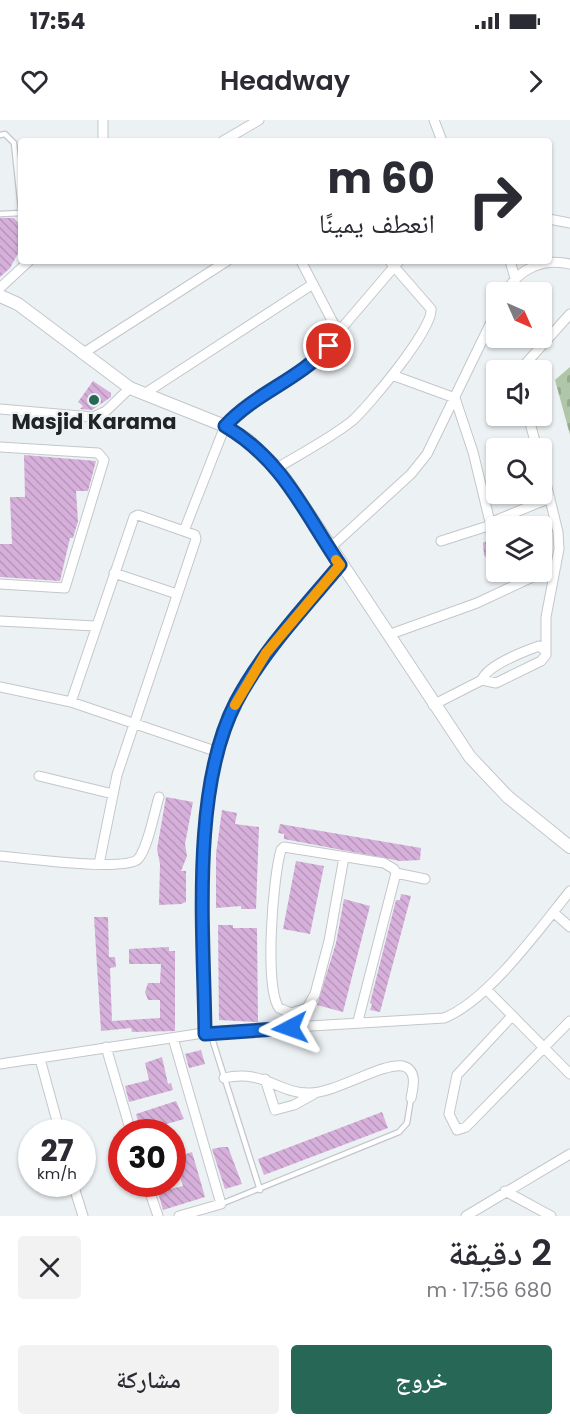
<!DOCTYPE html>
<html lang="ar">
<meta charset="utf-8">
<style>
body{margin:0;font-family:Poppins,"Noto Naskh Arabic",sans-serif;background:#f2f2f3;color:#2b2b33;direction:rtl;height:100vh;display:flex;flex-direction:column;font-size:22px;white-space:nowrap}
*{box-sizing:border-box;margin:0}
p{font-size:20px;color:#7c7c81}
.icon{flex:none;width:33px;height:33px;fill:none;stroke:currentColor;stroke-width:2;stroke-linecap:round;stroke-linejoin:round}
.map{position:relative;height:1096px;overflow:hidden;direction:ltr}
.side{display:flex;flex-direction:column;background:#fff;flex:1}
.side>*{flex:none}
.top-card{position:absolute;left:18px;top:18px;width:534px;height:126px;border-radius:6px;box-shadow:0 2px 4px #0004;direction:rtl;background:#fff;color:#2b2b33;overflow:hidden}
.needle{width:39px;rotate:135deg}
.tools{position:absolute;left:486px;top:162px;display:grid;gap:12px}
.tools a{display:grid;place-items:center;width:66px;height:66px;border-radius:6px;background:#fff;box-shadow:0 2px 4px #0004;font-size:30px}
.speed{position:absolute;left:18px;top:999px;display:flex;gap:12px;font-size:30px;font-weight:700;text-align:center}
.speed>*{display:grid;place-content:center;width:78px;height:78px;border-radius:50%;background:#fff;box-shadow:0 2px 4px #0004;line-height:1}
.speed small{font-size:15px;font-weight:400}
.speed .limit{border:9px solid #d22;background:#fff;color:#111}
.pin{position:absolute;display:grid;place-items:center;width:51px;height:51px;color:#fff;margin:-26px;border:3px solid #fff;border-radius:50%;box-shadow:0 2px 6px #0007}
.me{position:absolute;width:66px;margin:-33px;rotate:266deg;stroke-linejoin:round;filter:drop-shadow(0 0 4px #0008)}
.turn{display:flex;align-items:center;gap:21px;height:126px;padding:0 18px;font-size:27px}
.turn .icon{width:78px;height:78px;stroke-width:2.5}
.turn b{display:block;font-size:42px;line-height:51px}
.round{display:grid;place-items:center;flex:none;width:63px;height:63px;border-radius:6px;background:#f2f2f3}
.headline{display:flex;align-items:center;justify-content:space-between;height:102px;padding:0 18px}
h1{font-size:36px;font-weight:600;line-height:45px}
.cta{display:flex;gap:12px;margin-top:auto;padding:12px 18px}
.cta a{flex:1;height:69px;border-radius:6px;background:#276756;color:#fff;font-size:24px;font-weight:600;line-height:69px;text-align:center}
.cta a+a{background:#f2f2f3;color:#2b2b33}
.status{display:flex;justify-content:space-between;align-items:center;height:42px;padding:0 30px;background:#fff;direction:ltr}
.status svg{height:16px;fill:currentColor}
header{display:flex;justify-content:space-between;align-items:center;height:78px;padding:0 18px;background:#fff;font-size:27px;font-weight:600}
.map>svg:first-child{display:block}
.cemetery{fill:url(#cemetery-stones)}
.building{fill:url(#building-back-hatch)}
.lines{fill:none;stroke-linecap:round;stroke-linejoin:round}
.service-casing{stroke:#c3c7ca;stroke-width:7}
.minor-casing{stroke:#c3c7ca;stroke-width:11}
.tertiary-casing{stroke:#c3c7ca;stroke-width:14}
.service{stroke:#fff;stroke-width:4.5}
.minor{stroke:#fff;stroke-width:9}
.tertiary{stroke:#fff;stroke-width:12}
.route-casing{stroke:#114b97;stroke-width:15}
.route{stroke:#1a73e8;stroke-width:10}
.slow{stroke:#f59e0b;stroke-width:10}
.poi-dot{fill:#276756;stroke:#ecf1f4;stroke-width:2}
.labels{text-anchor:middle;stroke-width:4.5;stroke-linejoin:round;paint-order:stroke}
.poi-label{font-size:21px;font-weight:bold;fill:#222324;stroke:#ecf1f4}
</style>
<div class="status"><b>17:54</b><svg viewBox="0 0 49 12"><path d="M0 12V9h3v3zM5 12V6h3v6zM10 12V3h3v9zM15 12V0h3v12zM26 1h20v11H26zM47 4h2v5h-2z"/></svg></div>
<header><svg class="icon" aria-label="forward" viewBox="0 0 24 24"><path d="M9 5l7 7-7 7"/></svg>Headway<svg class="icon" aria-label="heart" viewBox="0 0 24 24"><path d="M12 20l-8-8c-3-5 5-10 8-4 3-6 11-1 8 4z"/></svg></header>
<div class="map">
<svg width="570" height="1096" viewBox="0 0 570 1096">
<defs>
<pattern id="cemetery-stones" width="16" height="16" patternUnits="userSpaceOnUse" patternTransform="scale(1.5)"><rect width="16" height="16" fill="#b0c6a9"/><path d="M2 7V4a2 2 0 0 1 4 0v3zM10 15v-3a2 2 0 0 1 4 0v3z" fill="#97aa91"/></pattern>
<pattern id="building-back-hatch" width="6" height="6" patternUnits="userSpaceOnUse" patternTransform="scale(1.5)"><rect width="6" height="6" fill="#d6b0da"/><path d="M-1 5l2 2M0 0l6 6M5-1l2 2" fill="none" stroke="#b797bb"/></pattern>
</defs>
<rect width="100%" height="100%" fill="#ecf1f4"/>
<path class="cemetery" d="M570,247V315L555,260Z"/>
<path class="building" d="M0,98H14L21,106V128L10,148L0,157Z
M93,261L111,273V277L92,290L80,289L83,286L78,282Z
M24,335L96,341L88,371H76L78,401L73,418H70L60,461L0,457V424H12L10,377H25Z
M496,417V439L490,443L484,435L483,423Z
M166,677L193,682L185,724L187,736L181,751H186V782L181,784L159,785L160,744L157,729Z
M222,690L237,693L235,704L259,707L256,789H241V786L216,788V734Z
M280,704L421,728L420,740L400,741L284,719V714L278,713Z
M296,741L324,746L310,814L283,809Z
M401,774L411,776L380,892L370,890L372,884L370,883L396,780H400Z
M344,779L370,786L343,892L317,885L336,823Z
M94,797H108L109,837H115L116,847L110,848L112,901L160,898V880H148L145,872L148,863H160L161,844H129V829L169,827V831H175V911L132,912L131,908L101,911Z
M218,805H233V808H257L258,902L219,900Z
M201,930L205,944L189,948L185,934Z
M162,937L168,964L171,963L173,970L129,982L125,966L149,960L145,943Z
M176,981L184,999L156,1007L158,1012H141L136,994Z
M382,992L388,1008L264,1055L258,1039Z
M222,1027H228L242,1064L225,1069L212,1029Z
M192,1032L205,1077L163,1090L158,1072L183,1066L174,1038Z"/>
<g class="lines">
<g class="service-casing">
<path id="service" d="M0,15L5,14L14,23L21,89
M0,94L21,93
M210,912L260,1070
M221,1084L399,1012L407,1003L411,978"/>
</g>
<g class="minor-casing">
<path id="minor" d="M103,0V21
M434,0L442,21
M223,21L259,0
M549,99L570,103
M301,141L339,214
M510,141L515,158
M0,168L29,141
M506,172C519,148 544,138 570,144
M82,234L227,141
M520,250L570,194
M392,255L455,278L473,332L489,398L492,402L550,378
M144,274L313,164
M0,289L93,297L106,291L130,268
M528,296L537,328
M0,327L98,333L104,340L65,468L0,464
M277,348C302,333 329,319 352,301C368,287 434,208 431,189L391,143
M184,411L225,306L239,292L312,243L399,141
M441,421L488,406L490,401
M329,429L411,354L427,334L496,192
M114,453L177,474
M0,501L95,506
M388,515L477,483L556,446
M482,560C486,546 525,531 539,526L546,531
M0,567L71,582L218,632
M71,582L134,397L138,395L195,415L196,419L117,655L99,744
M433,585L482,560L496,563L541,541L546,535V497L559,429L558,412L542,347
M39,656L113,674
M0,736C22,738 125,752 138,739C148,728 154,693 159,677
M553,792L570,807
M486,869L570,954
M291,893L307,888L315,874L329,821L344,737
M512,896L457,955L449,994L457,1010L466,1007L570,901
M358,901L396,753
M290,907L291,893L279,888C264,867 273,756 281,730L284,727L384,743L394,749L396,753L425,759
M205,914C204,814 189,673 236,582C263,531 303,489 340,445
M173,918L221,1084L179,1096
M106,927L131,1012
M40,939L60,1012
M0,944L210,912L444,898C488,881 540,808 570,771
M224,958C265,949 278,974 310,973C336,973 383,942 403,946C418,950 413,968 411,978
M265,959L275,990L294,985L314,974
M73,1064L83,1096
M147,1064L158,1096
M505,1071L551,1096
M466,1096L570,1034"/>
</g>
<g class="tertiary-casing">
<path id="tertiary" d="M0,176L18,184L130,268L225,306L248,320L277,348L291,367L470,637L508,677L570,727"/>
</g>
<use href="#service" class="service"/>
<use href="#minor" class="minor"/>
<use href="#tertiary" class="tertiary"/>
</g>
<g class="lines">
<g class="route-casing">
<path id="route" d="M290,908L205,914C204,816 190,671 236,582C263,531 303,489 340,445C304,392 283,340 225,306C255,273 299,260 329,226"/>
</g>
<use href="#route" class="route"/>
<path class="slow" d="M235,585L266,533L340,445L336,440"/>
</g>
<circle class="poi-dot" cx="94" cy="280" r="6"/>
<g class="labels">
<g class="poi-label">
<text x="94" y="309">Masjid Karama</text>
</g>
</g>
</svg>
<div class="tools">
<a><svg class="needle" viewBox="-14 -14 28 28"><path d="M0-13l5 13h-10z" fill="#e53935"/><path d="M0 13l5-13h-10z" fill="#7c7c81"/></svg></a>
<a><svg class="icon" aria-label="sound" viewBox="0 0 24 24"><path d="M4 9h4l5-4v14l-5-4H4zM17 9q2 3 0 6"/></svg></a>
<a><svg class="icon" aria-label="search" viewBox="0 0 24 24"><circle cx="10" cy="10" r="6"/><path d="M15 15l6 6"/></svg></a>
<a><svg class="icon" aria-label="layers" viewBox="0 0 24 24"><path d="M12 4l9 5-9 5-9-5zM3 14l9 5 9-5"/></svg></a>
</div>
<div class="speed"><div>27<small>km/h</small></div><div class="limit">30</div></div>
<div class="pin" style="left:329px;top:226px;background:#d93025"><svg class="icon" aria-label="arrive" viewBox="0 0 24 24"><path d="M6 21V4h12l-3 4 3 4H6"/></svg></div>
<svg class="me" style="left:290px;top:908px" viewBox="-20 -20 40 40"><path d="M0-17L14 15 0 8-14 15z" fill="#1a73e8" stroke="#fff" stroke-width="4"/></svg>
<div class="top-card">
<div class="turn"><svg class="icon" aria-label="right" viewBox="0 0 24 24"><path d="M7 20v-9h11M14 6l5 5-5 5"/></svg><div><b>60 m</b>انعطف يمينًا</div></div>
</div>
</div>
<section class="side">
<div class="headline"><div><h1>2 دقيقة</h1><p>680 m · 17:56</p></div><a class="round"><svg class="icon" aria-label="close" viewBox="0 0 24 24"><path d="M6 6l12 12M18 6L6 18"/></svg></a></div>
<div class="cta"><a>خروج</a><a>مشاركة</a></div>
</section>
